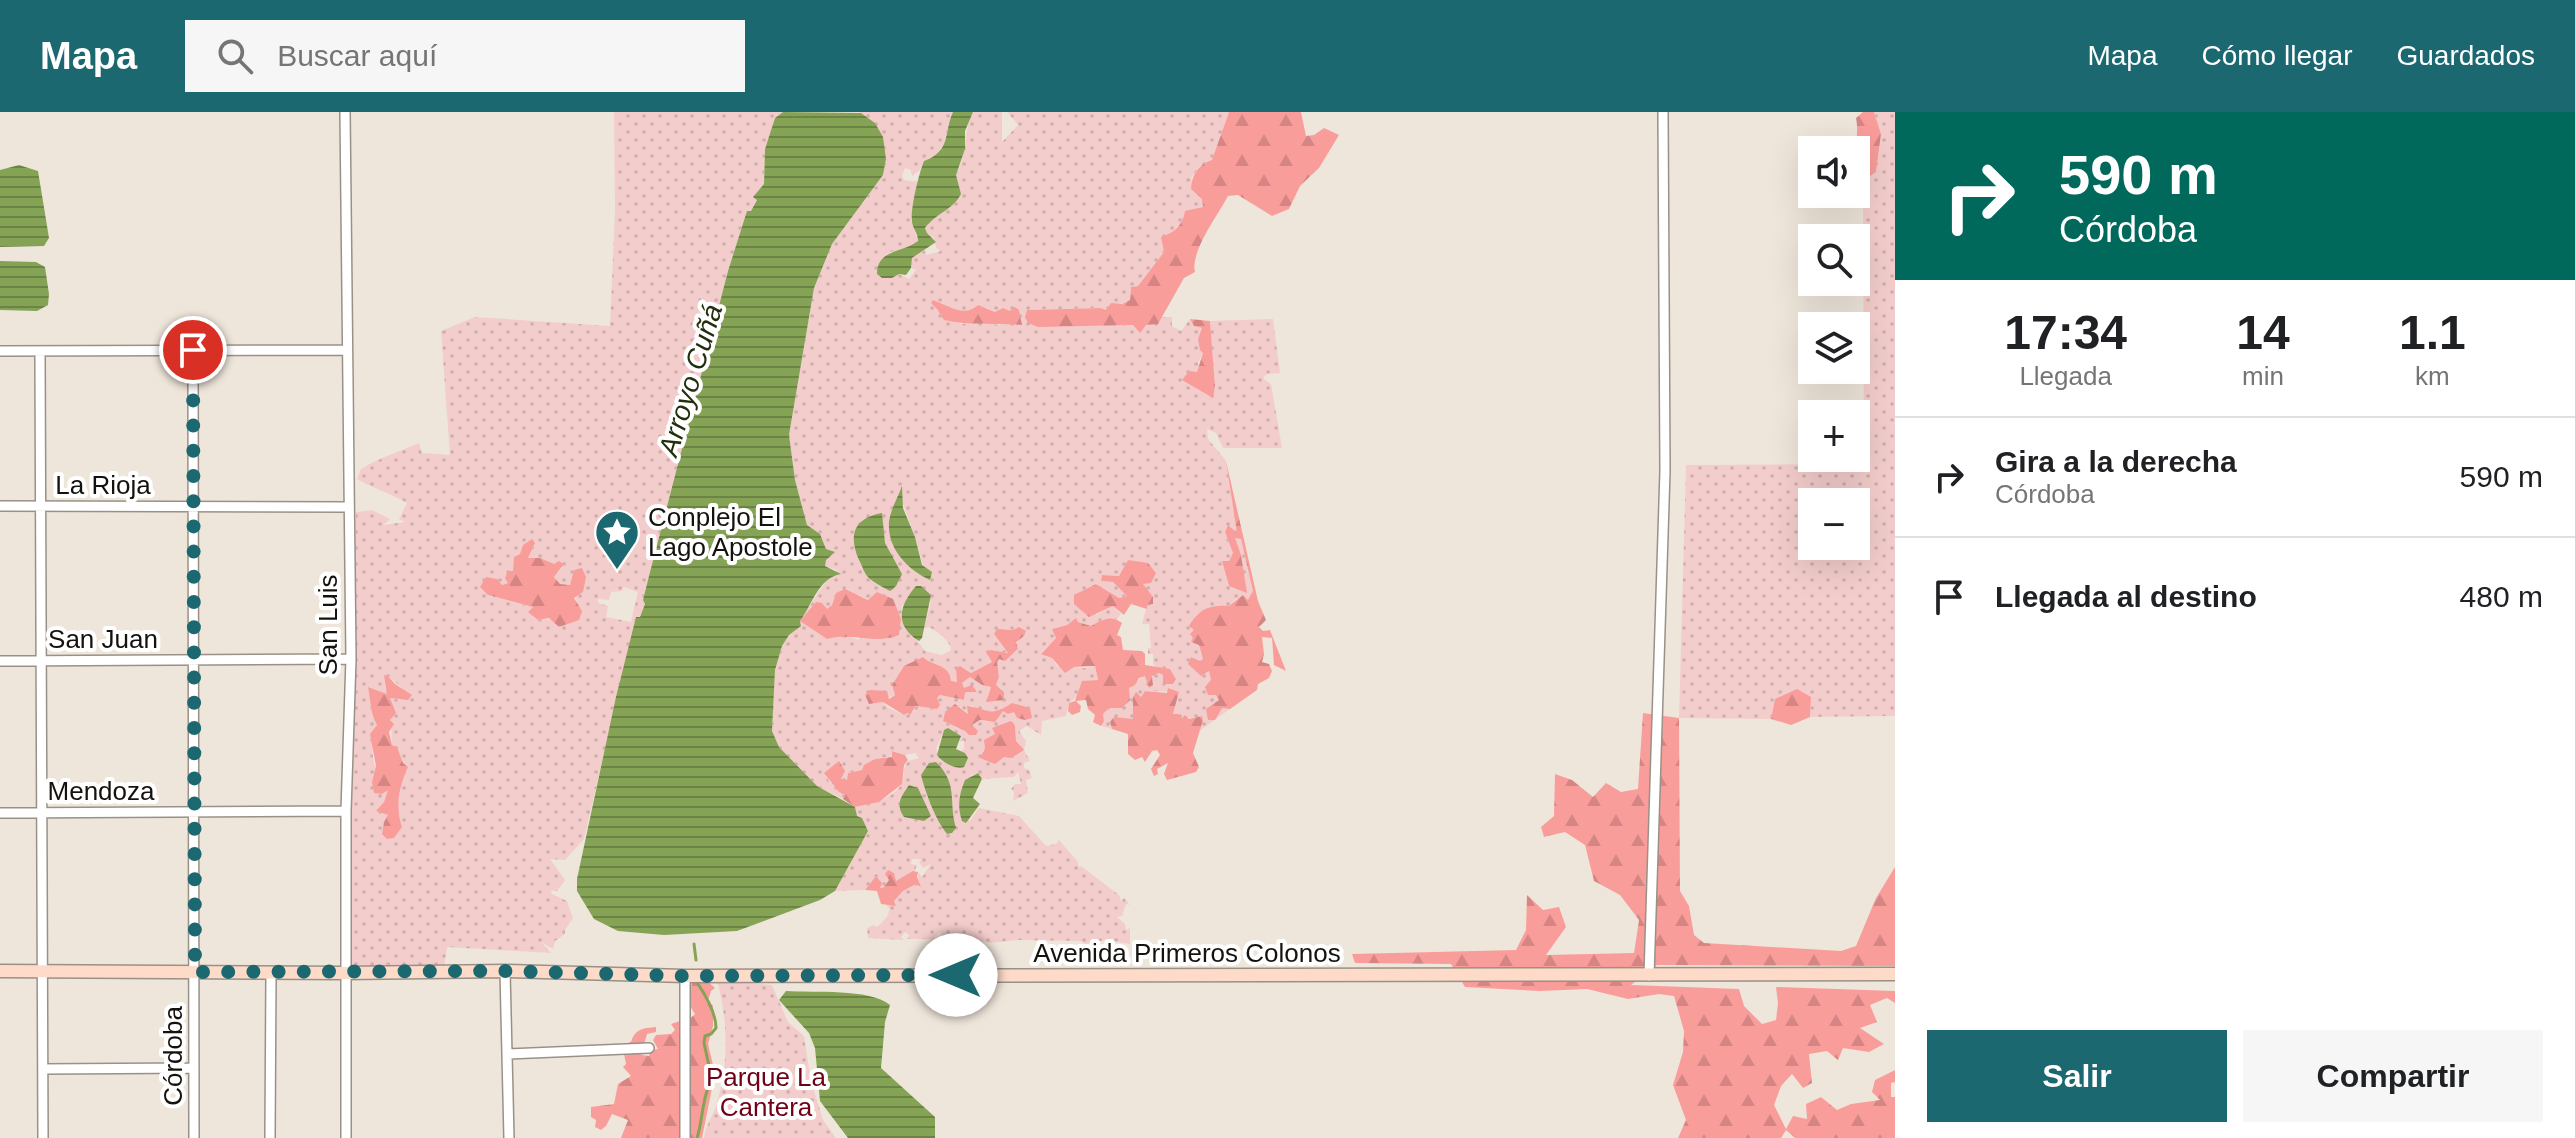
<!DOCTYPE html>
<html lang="es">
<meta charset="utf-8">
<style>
body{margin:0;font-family:Helvetica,sans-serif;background:#f6f6f6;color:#202124;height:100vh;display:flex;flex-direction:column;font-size:30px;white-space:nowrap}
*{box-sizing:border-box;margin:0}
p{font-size:26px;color:#757577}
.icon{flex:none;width:44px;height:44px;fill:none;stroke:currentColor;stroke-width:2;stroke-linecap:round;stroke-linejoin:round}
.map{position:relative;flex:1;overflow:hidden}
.sheet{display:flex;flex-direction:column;background:#fff;width:680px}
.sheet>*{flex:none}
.guide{background:#00695c;color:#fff;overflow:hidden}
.fabs{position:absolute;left:1798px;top:24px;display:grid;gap:16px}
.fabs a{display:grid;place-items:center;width:72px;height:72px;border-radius:0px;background:#fff;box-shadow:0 8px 32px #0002;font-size:40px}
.pin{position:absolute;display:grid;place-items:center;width:68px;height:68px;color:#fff;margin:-34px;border:4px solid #fff;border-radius:50%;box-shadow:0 2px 8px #0007}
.me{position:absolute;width:88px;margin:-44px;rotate:270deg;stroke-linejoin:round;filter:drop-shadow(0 0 6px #0008)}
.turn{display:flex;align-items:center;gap:28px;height:168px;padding:0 32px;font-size:36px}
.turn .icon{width:104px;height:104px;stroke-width:2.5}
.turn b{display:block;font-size:56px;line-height:68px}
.eta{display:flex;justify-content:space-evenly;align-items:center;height:136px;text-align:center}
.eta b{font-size:48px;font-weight:800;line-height:56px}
.action{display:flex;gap:16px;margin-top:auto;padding:16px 32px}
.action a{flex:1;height:92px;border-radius:0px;background:#1c6870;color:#fff;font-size:32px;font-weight:800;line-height:92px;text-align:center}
.action a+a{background:#f6f6f6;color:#202124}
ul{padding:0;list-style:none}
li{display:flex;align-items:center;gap:24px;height:120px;padding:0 32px;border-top:2px solid #e0e0e0}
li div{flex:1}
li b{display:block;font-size:30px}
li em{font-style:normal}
header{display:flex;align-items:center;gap:48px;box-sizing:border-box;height:112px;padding:0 40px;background:#1c6870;color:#fff}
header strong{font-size:38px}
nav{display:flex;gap:44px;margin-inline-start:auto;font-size:28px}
.search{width:560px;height:72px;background:#f6f6f6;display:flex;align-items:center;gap:20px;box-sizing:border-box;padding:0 28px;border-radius:0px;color:#757577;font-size:30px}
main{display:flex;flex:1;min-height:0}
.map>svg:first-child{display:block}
.green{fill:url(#green-dots);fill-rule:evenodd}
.forest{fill:url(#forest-firs)}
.water{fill:url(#water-rules)}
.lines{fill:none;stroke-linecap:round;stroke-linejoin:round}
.stream{stroke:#85a355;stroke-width:3}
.street-casing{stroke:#999187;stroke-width:12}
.secondary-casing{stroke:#999187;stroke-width:15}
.street{stroke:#fff;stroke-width:9}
.secondary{stroke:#fddbc8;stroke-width:12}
.route{stroke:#1c6870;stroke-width:14;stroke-dasharray:0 25.2}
.labels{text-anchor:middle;stroke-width:8;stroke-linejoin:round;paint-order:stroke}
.street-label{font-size:26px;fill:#15120e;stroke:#fff}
.poi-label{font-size:26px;fill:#15120e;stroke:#fff;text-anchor:start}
.park-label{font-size:26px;fill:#700015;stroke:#fff}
.water-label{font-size:28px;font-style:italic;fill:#222e0c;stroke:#fff}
</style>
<header>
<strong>Mapa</strong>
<div class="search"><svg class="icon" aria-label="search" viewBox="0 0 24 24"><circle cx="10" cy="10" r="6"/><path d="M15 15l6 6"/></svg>Buscar aquí</div>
<nav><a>Mapa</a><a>Cómo llegar</a><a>Guardados</a></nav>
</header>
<main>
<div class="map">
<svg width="1895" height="1026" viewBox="0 0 1895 1026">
<defs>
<pattern id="green-dots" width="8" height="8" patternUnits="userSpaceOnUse" patternTransform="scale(2)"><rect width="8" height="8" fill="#f3cdcb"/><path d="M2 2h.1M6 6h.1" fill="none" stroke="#cfafad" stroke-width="1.8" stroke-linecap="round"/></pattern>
<pattern id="forest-firs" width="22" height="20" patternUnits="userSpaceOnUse" patternTransform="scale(2)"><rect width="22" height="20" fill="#f99d9b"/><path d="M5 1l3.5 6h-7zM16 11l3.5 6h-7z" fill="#d58684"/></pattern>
<pattern id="water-rules" width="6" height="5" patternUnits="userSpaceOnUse" patternTransform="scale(2)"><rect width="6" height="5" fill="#85a355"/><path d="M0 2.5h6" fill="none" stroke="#6c8345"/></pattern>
</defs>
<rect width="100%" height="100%" fill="#efe6db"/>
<path class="green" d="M614,0H783L775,6L765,37L764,73L753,85L757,87L751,99L747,100L728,159L649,464L643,488L645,492L640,505H636L584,727L565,748L550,747L565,768L557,779L551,778L552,782L567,789L573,806L565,818V822L555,829L553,837L541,830L551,841L447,835L444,855H357L349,850L356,400L372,398L390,407L383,413L405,410L399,407L407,391C390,381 374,377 357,367L361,357C379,346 399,340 419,331L422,341L450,343L441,219L475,205L610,214L615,98ZM535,431L528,446H540L546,451L563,455L554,465L560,472L570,473L573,468L579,508C565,512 553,505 538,508L529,500L533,495L488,483L502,473L508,471L514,460ZM624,475L638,480L631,510L606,505L608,494L598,491V487L609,488L611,480L622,479ZM388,564L404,578L400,588L390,585L392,633L403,652L397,703H389L377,699L384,690L389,676C370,656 370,639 377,613C370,601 371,589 369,575L388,583Z
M859,0H953C943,22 951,38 924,49L920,58L912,64L911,58L905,56L902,64L904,68L918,70L911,108L918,129L908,137L890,140L892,166L899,162L909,167L916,158L911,156L912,146L925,138L926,143L941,139L936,136L934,126L927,121L925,116C940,95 957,68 963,43C967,27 965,15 973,0H1002V30L1018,13L1007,0H1229L1212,49L1199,55L1191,66L1202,87L1203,95L1195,97L1162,130L1164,140L1138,174L1131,175L1130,188L1106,198L1101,196L1028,198L1072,214L1146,213L1160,205H1172V214L1181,219L1190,207L1194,214L1202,216L1203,241L1198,251L1215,274L1210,209L1273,207L1280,261L1267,262L1263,266L1271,272L1282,336H1223L1216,321L1207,317L1208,327L1226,349L1238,423L1228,414L1225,420L1233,441L1229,449H1222L1229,474L1243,457L1235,426L1241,427L1253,479L1248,489L1236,487L1229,494C1214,494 1205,493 1194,506V518L1203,547L1195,557L1201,563L1209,559L1219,588L1218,591L1223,596L1230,597L1198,620L1202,605L1182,607L1173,603L1179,580L1145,579L1141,585L1136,581L1133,585V607L1110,610L1112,617L1101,614L1104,609L1103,602L1109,596L1117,595L1129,576L1145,563L1153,573L1152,564L1159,561L1176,567L1170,557L1157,556L1153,552V542H1148V536H1151L1149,512H1142L1147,493L1153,492C1148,474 1139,468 1123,458L1119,464L1102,463L1101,469L1113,470L1127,484L1119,486L1096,472V503L1113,494L1121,502L1117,507H1104L1091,514L1078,510L1077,507L1067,513L1057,515L1056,526L1041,541L1052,546L1057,554L1085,556L1095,554L1098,568L1069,591L1066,604L1042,609L1041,623L1027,614L1019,619L1026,629L1024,638L1030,649L1024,651V656L1029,658L1032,666L1026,668L1028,681L1013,689L1014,680L1011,677L1015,672H1021L1018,660L1014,665L982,667L977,661L971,663L969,710L979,696L1019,704L1046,734L1056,732L1059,728L1078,750L1079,756L1081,754L1119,783L1121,789L1124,786L1130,793L1126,792L1122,804L1117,805L1125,812L1126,818L1130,816V832L1106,828L1085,832L1081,829L1019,828L989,831L984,829L977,832L970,827L964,828L963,831L946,830L940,820L934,825L936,831L941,829L944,832L938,839L940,844H928L934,838L930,827H907L909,823L905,820L901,825L904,828L868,826L867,816L873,813L877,815L887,805L890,797L886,793L889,791L896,793L894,789L903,779L918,771V760L922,765L931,752L923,756L919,750L922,747H912L911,752L917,753L914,761L909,762L900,769L889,767L883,776H879L882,771L876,764L865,778L835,779L868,719L862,706L857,704L855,695C869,693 893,686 901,673C905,665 902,656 908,649L919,646L916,641L905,643L893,639V644L875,647L862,658L848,661L847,668H841L842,663L831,658L825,661L829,669L845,683L843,687L817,674L779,635L772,619L775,558L782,534L789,523L801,514L800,509C814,490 819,474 837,458L825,454L826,437L820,422L807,413L795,368L789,323L814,176L832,132L883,63L886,47L875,11ZM941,191L954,198L965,200L987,196L995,200L1010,199L1000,213L978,210L961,212ZM902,389L915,425L927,467L915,458L889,407L896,393ZM836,481L859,483L869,488L859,528L843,523L827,527L801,509L816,491L827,498L832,493ZM931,489L924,517L929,515C938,520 950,528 951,538L942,543L925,539C914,522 899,515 902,493ZM1006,517L1013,518L1018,527L1016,530L1018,538L1005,548L999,547L996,550L999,565L996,574L1002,577L987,585L991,575L982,573L970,565L962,571L965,580L963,588L941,583L937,586V597L916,594L913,600L904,603L889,596L883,590L869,592L895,583L892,573L904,554L943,558L951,569L958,570L966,557L971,561L992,550L987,541L991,538L1008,541L994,522ZM972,594L986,601L994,599L988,610L980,608L971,614L978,619L957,616L943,609L945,600L960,595L969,602L967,595ZM1015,614L1016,629L1019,634L1004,645L982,640L995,622ZM944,618L961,624L960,630L964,628V637L961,639L965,641L960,656L941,648L936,637Z
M1874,0H1895V604L1810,605L1811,585L1775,587L1771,607L1679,606L1686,353L1864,352L1863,69L1876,60L1881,22ZM1812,390H1856V434H1812Z
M717,868L772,873L788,910L804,924L811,969L823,1008L836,1026H704C705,1014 714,1003 717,991C729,949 728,910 717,868Z"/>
<path class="forest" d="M1229,0H1301L1306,24L1314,23L1324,16L1339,23L1319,56L1300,74L1289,97L1272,104L1238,83L1228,84C1218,103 1190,140 1195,160L1184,166L1158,212L1146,213L1140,221L1133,213L1038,215L1028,211L1025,205L1027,198L1101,196L1106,198L1111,191L1122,192L1130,188L1131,175L1138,174L1164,140L1161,125C1174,121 1183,113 1185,99L1203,95L1202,87L1191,77C1192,62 1198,53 1212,48Z
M1863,0H1874L1881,22L1876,60L1863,69L1856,66V47L1860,44C1854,27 1859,21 1856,6Z
M933,188C950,194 964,206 978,193L995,200L1003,196L1010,199L1015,195L1019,198L1022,213C998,211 970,214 944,208L937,197L931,191Z
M1190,207L1210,209L1215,274L1213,286L1182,268L1189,259L1197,260L1203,241L1200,238L1198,227L1202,216L1194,214Z
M1226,349L1258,489L1266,508L1259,515L1263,519L1270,518L1286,559L1274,553L1272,526L1262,525L1264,542L1262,550L1269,552L1272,559L1269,566L1258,572L1257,578L1230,597L1222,596L1215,608H1208L1206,597L1219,588L1216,583H1208L1205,575L1211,568L1209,559L1201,564L1188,552L1191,545L1200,549L1203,547L1199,533L1191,530L1193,526L1190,522L1194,518L1189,514C1200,496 1209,493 1229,494L1243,483L1248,488L1253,479L1241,427L1235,426L1241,443L1247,481L1229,474L1222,449H1229L1233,441L1225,420L1228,413L1237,421Z
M532,427L535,431L528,446H540L554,452L559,449L564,452L554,465L560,472L570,473L574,458L582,456L586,465L583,480L574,486L582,499L579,508L559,515L549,506L538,508L528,500L533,495L488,483L480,475L486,465L497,467L502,473L508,471L505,466L508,459H513L514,445L520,442L523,433Z
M1128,448L1148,451L1156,461L1151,471L1143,472L1153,485V492L1147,493V497L1131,492L1124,503L1113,494L1089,505L1074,492V483L1096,472L1119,486L1127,484L1113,470L1101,469L1102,463L1119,464Z
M845,477L868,488L877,480L893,487L901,507L899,523C875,533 851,520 827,527L800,509L816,490L822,491L827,497L832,493L836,481Z
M1076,506L1078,510L1091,514C1101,508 1111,502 1122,511L1117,523L1121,525L1123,538L1142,539L1145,542V553L1170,557L1176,567L1173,572H1163V563L1159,561L1152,564L1153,573L1149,576L1145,564L1139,566L1135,573L1129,576L1130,588L1122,596H1109L1103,602L1104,609L1101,614L1093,610L1095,603L1088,597L1086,588L1076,589L1081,594L1080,600L1072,603L1068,599L1069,591L1075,589L1082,569L1098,568L1095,554L1074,555L1065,561L1052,546L1041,542L1056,526L1052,517L1067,513Z
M1019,515L1026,519L1024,524L1016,530L1018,537L1005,549L999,547L997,550L999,565L996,573L1004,580V588L986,590L991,575L982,573L970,565L962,571L964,576L972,573L977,580H965L964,588L940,583L937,586L940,593L937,597L916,594L910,603L908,601L904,603L883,590L869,592L865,583L870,578L887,579L889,587L895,583L892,573L904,554L923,545C933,555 949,551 951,569L957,570L956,556L960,554L971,561L992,550L986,540L991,538L1008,541L994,522L997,517L1013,518Z
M384,563L388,564L395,572L412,583L408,588L390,586L396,601L390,608L394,612L389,620L392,633L397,635L403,651L408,655C399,674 395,695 402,715L394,726L387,727L382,722L384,710L388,703L376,699L384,690L388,678L382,682L374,681L372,670L376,654L370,622L377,613C370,601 371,589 368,575L387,582Z
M1168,576L1179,580L1173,602H1178L1182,606L1185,603L1189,607L1202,604L1203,608L1193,641L1199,655L1196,660L1167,668L1164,662L1168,651L1157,657L1158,662L1154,664L1151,657L1160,643L1157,638L1152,639L1145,650L1142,645L1135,648L1128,642V622L1112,617L1110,610L1114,605L1133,607V585L1136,580L1141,585L1145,579L1167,581Z
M1797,577L1811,585L1810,605L1791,613L1771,607L1775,587Z
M1012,591L1030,596L1032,606L1025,608L1017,606L1014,600L1008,602L1003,599L995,610L980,608L972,613L978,619L976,623H969L965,619L943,609L945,600L955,592L968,602L967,594C990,597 989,606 1012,591Z
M1643,601L1679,606L1680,779L1689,794L1694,823L1704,831L1841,839L1856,834L1876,786L1895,755V854L1657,853L1631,873L1739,877L1744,894L1762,912L1776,908L1778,891L1776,875L1895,879V891L1887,886L1870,893L1877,910L1860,916L1884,932L1869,940L1843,936L1838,948L1827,939L1809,942L1812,971L1803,976L1792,962L1781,974L1774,993L1786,1017L1793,1004L1807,1007L1806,992L1821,985L1837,998L1851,992L1880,988L1872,980L1875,968L1895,958V970L1891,971V985H1895V1026H1795L1786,1018L1781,1026H1678L1686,1008L1673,973L1683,940L1684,919L1674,884L1659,882L1628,887L1587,877L1540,879L1465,875L1451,852L1355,851L1352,842L1516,838L1526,818L1527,783L1543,798L1559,795L1566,815L1546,843L1634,841L1639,808L1620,783L1594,769L1585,733L1565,720L1544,725L1541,715L1554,704L1555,662L1572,668L1593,685L1606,671L1621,680L1638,677Z
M1011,609L1015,614L1016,629L1024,638L1011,646L1004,645L995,652L980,646L985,636L984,628L995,622L992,616Z
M892,639L905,643L908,648L904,653L902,672L879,690L855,695L843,687L845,683L839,680L824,661L839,649L845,659L841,667L847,668L848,661L862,658L864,653L875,647L892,645Z
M888,758L894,761L896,769L913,759L918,760L917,765L921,775L916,772L903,779L894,789L896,794L881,792L877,779L865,778L876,764L882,771L880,776H883L889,768L885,762Z
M695,864L706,868L715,876L711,879L708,889L713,894V914L708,932L715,961L702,1026H621L628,1008L612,1002L606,1014L601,1018L595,1015L596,1008L591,1005V995L614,992L618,972L631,964L623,955L626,952L624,942L616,936L631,930C635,917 643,916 656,915V920L647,922L643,936L638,938L642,943L649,944L651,938L658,937L653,928L656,923L671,922L675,918L671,912L680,909L683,913L695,902C685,888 689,879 695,864Z"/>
<path class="water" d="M783,0L861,1L875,11L883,25L886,47L883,63L832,132L814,176L789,323L795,368L807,413L820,422L826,437L835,440L826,448L825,454L841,462C818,466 813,492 800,509L801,514L789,523L782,534L775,558L772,619L779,635L817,674L855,695L857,704L862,706L868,719L835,779L820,788L737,819L664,823L618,819L594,807L577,779V767L616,585L636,505H640L645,492L643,488L649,464L728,159L747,99H751L757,88L753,85L764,72L765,37L775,6Z
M953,0H973L965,19V37L956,63L961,82C953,98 936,101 925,116L927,121L936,130L912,146L911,156L906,163L899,162L892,166H882L877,162C877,137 903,141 918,129C918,121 913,117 912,110C910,98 919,61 924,49C952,38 943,22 953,0Z
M19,53L38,59L49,126L44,134L0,135V58Z
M0,149L36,150L45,155L49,182L48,193L37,199L0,198Z
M902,374L903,396L915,425L922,453L932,460L930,468C908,458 887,437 889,410C890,399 898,385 902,374Z
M882,401L885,431L902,462L896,474L890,479C883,475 874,471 868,465C864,461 862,453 859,448C848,423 854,406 882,401Z
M916,474H921L931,483L922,526L919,529C894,513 899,494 916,474Z
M948,616L961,624L956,637L965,641L968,646L964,655C955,658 942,650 937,643L944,618Z
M936,650C959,673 948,689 956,716L952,721L947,722C935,707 926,682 921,663L929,651Z
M978,661L982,667L973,686L980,692L966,711L962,709C957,694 959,683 965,668Z
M909,673L918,676L931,704L924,709L904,705C895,692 901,685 909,673Z
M786,879C814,881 869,876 890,893L885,910L881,956L935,1005V1026H848L820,989L815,936L809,921L779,888Z"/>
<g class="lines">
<path class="stream" d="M694,832L696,848
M697,1026C703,1008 702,984 712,968L704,931L705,924L711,922L716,916C716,902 706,884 698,872"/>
<g class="street-casing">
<path id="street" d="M345,0L351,547L346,699V1026
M193,238L194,1026
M0,239L346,238
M40,241L43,1026
M0,394L349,395
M0,549L351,547
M0,701L346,699
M505,859L509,1026
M1649,864L1665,359L1663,0
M507,942L649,936
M43,957L194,956
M270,1026L271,861
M685,1026V864"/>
</g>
<g class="secondary-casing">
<path id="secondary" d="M0,859L346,861L505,859L685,864L1895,862"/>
</g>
<use href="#street" class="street"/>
<use href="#secondary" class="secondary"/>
</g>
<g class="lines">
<path class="route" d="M193,238L195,860L505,859L685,864L956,863"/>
</g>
<defs>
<g id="sight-pin" transform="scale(2.3)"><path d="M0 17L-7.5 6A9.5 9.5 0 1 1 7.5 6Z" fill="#1c6870" stroke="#fff"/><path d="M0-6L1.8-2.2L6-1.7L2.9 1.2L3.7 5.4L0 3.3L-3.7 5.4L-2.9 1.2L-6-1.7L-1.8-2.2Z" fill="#fff"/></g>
</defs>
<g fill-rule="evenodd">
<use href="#sight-pin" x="617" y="420"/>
</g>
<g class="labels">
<g class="street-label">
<text x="103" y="382">La Rioja</text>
<text transform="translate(328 513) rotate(-90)" y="9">San Luis</text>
<text x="103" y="536">San Juan</text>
<text x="101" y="688">Mendoza</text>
<text x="1187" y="850">Avenida Primeros Colonos</text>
<text transform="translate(173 944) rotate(-90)" y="9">Córdoba</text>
</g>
<g class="poi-label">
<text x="648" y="414">Conplejo El<tspan x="648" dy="30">Lago Apostole</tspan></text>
</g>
<g class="park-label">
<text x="766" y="974">Parque La<tspan x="766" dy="30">Cantera</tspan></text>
</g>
<g class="water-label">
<text transform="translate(690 268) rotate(-73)" y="10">Arroyo Cuñá</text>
</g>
</g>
</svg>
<div class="fabs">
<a><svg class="icon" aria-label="sound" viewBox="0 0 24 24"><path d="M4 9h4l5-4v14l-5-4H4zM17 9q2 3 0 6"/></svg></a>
<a><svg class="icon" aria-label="search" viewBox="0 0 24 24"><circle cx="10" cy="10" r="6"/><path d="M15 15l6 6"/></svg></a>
<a><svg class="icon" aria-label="layers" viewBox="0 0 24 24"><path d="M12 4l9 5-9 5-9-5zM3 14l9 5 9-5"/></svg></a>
<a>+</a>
<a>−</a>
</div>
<div class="pin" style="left:193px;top:238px;background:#d93025"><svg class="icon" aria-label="arrive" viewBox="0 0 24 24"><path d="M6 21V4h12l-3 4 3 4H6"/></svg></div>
<svg class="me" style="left:956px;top:863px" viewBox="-20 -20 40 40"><circle r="19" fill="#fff"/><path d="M0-13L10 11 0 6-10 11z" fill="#1c6870"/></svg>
</div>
<section class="sheet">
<div class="guide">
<div class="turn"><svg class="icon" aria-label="right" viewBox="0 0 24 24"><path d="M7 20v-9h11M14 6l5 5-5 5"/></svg><div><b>590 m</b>Córdoba</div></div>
</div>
<div class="eta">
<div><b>17:34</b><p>Llegada</p></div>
<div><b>14</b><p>min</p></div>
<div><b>1.1</b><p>km</p></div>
</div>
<ul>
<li><svg class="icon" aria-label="right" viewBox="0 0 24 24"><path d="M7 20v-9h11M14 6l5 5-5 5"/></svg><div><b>Gira a la derecha</b><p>Córdoba</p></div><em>590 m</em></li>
<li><svg class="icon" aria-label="arrive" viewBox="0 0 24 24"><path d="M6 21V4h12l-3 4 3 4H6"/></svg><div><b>Llegada al destino</b></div><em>480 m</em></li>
</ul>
<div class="action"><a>Salir</a><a>Compartir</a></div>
</section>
</main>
